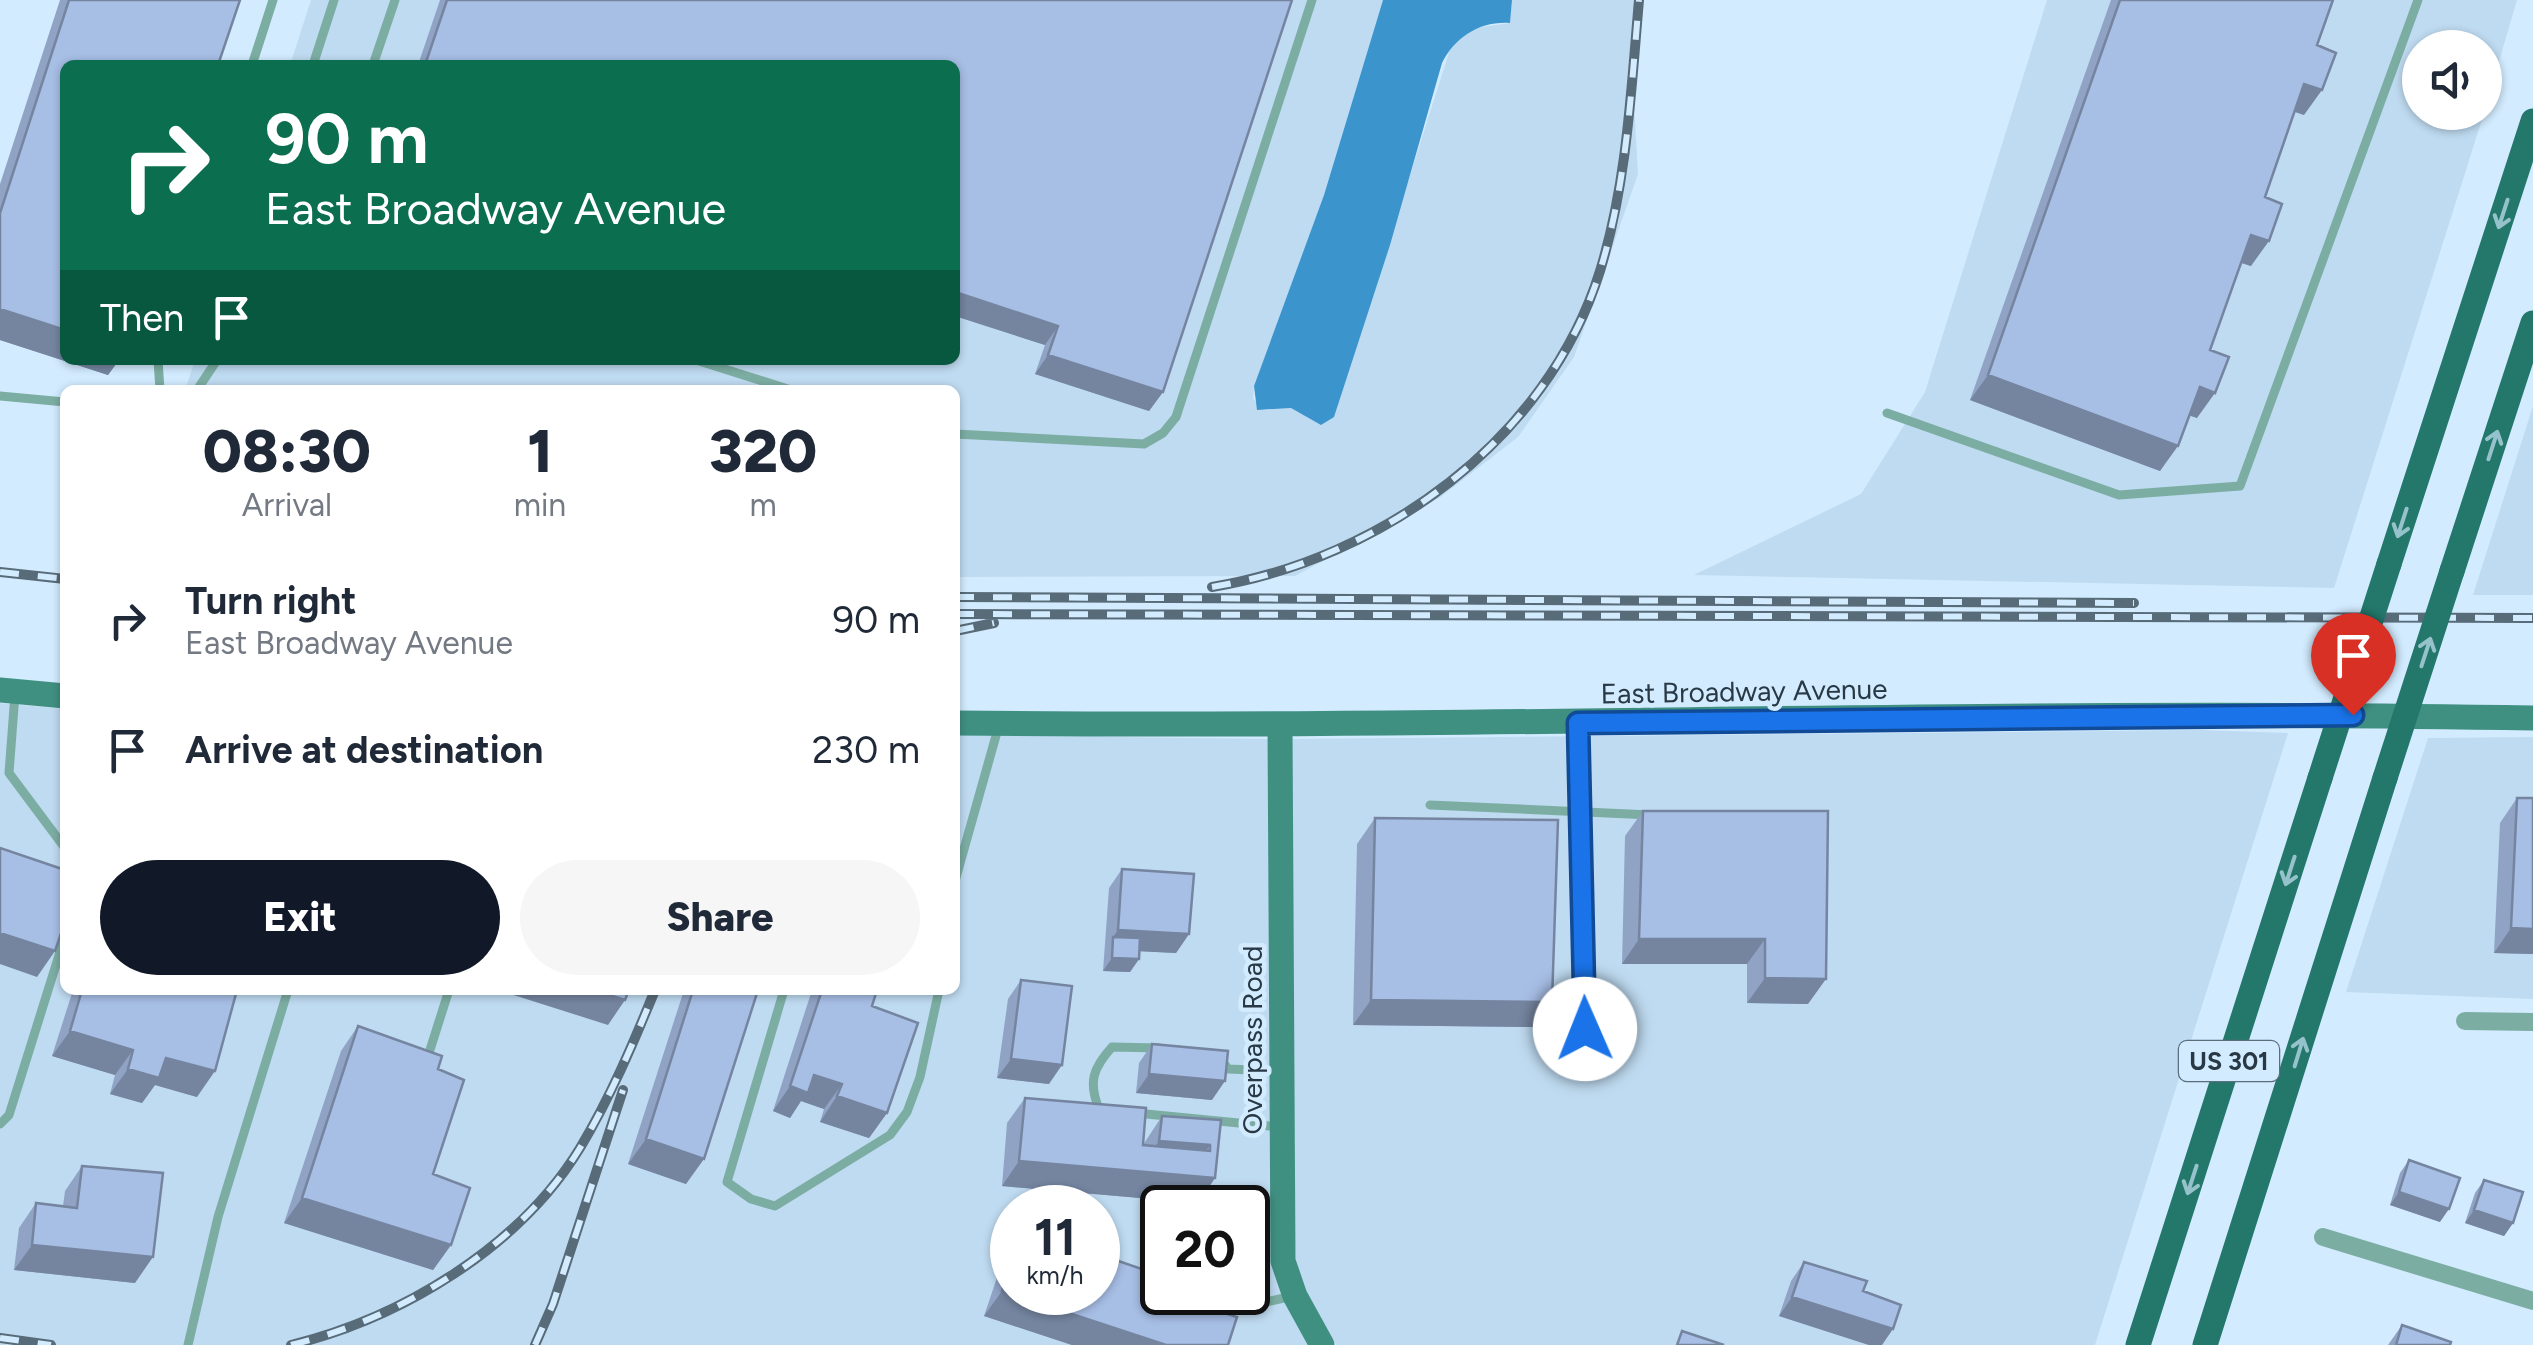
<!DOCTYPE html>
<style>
body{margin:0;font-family:Figtree,sans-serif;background:#f6f6f7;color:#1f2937;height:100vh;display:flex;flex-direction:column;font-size:38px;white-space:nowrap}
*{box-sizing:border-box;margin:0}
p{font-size:32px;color:#747a83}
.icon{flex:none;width:55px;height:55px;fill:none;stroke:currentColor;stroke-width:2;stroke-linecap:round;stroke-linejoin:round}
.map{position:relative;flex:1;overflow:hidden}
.sheet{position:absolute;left:60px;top:385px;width:900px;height:610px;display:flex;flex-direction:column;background:#fff;border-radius:15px;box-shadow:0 2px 8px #0004}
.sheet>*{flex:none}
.banner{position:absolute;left:60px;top:60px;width:900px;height:305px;border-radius:15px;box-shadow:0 2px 8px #0004;background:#0b6e4f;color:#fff;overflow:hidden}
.tools{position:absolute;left:2402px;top:30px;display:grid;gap:20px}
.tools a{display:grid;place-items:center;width:100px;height:100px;border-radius:50%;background:#fff;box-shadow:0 2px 8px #0004;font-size:50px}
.speed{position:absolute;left:990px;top:1185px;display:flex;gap:20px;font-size:50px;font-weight:700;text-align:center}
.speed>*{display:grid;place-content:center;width:130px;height:130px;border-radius:50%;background:#fff;box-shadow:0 2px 8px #0004;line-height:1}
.speed small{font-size:25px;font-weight:400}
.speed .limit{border:5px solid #111;border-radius:15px;background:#fff;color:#111}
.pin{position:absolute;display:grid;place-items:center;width:85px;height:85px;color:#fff;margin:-102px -42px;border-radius:50% 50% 50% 0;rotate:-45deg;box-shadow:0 0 10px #0007}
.pin .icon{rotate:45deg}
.me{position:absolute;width:110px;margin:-55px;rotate:359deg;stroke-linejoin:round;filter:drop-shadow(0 0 8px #0008)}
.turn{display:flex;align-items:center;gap:35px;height:210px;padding:0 40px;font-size:45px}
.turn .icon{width:130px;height:130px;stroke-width:2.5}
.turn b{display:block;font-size:70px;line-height:85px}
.then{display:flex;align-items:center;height:95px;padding:0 40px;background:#0003;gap:20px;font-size:38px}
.eta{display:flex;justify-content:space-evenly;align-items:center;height:170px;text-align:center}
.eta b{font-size:60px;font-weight:800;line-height:70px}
.action{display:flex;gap:20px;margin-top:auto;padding:20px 40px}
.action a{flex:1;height:115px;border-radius:60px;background:#111827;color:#fff;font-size:40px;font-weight:800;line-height:115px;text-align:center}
.action a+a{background:#f6f6f7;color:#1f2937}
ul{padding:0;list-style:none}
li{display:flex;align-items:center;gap:30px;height:130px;padding:0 40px}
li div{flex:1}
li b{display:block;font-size:38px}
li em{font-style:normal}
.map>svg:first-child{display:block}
.built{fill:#bfdbf1;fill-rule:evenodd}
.water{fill:#3c94cd}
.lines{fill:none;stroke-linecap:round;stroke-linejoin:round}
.service{stroke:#7cada3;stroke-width:9}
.minor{stroke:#7cada3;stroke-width:18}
.secondary{stroke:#409082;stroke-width:25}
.primary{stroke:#23776b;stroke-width:25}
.rail-casing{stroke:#586b79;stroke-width:10}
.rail{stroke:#d2ebfe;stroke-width:6;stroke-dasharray:19;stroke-linecap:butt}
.primary-bridge{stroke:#23776b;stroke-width:25}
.wall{fill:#90a3c5}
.shaded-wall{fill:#7585a0}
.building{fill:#a7bee5;stroke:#7585a0;stroke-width:2.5}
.oneway{stroke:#95c2cb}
.route-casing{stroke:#114b97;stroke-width:25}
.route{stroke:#1a73e8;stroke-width:18}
.labels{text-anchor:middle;stroke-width:9;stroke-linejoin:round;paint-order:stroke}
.shield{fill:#d2ebfe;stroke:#5b6e7c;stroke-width:2.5}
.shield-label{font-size:25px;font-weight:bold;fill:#283945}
.street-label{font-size:28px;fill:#283945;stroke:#d2ebfe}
</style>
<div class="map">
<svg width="2533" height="1345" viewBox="0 0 2533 1345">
<rect width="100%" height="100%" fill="#d2ebfe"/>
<path class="built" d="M311,0H1383L1324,195L1254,386L1253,399L1264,410L1291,408L1321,424L1334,416L1451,46L1475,28L1510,23L1512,0H1641L1634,103L1638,174L1574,357L1518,437L1439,498L1295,576L955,577V390H185L195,360H955V65H290Z
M2047,0H2517L2485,109V48H2420V112L2484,113L2334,588L1694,575L1861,494L1925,392Z
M2533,406V595H2473Z
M0,703L65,709V990H955V735L1269,739L1272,1261L1308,1345H0ZM1012,1208H1098V1292H1012ZM1162,1208H1248V1292H1162Z
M2202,730L2288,733L2095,1345H1336L1305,1289L1295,1257L1292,739Z
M2533,737V999L2346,992L2428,738Z"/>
<path class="water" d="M1383,0H1512L1510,23C1480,21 1455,37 1442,63L1390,245L1334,417L1321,425L1291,408L1257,410L1254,386L1324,195Z"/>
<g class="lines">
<path class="service" d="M252,65L273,0
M313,65L334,0
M373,65L395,0
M158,360L160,390
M696,360L791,390
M197,390L217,360
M0,396L65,402
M1887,413L2119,495L2240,486L2418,0
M955,434L1144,444L1163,433L1176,417L1312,0
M15,694L9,773L65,848
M1578,726L1585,1029
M1430,805L1651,815
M955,881L999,725
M784,990L727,1182L751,1199L775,1206L890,1135L907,1112L920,1077L939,990
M429,1053L449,990
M1220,1058L1228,1069L1280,1071
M1106,1110L1099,1109C1088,1082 1093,1068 1112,1047L1159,1048
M1136,1113L1280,1127
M0,1124L9,1115L65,936
M1216,1292L1257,1304L1293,1296
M188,1345L218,1217L288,990"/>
<path class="minor" d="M2465,1021L2533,1022
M2323,1237L2533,1301"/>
<path class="secondary" d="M0,690L65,696
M955,723C1481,729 2007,708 2533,718
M1280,726L1283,1261L1295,1296L1322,1345"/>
<path class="primary" d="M2389,564L2533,121
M2452,571L2533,323
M2138,1345L2320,778
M2205,1345L2385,778"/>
<g class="rail-casing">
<path id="rail" d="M0,572L65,579
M1212,587C1381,559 1547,441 1600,271C1627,183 1631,91 1639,0
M955,597L2134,603
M955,614L2533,618
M955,631L994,623
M0,1338L51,1345
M291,1345C401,1318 519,1248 580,1148C610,1098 633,1044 655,990
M535,1345L553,1304L623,1090"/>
</g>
<use href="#rail" class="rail"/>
<path class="primary-bridge" d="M2320,778L2389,564
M2385,778L2452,571"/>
</g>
<path class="wall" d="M60,0H240L65,360H119L108,375L0,340V184Z
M440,0H1292L1163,392L1149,411L1035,374L1045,345L955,316V65H418Z
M2111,0H2333L2317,45L2304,115L2295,112L2265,197L2251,266L2241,263L2210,350L2197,418L2189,415L2160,471L1970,400Z
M2517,798H2533V954L2494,953L2500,823Z
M1643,811H1828L1808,1004L1747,1003V964H1622L1625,836Z
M1375,818L1535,1027L1353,1025L1357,844Z
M1122,869L1189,934L1176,953L1139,951V959L1130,972L1103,971L1109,888Z
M1021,980L1049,1084L997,1078L1008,999Z
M73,990H237L197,1097L155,1085L142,1103L110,1094L115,1075L52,1056Z
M684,990H758L686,1184L628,1164Z
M812,990H877L872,1006L887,1113L869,1138L820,1122L824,1109L801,1101L790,1118L773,1111Z
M358,1026L438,1069L433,1174L451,1245L433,1270L284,1223L341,1051Z
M1152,1044L1212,1100L1136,1093L1139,1063Z
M1025,1098L1143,1145L1162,1116L1221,1120L1215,1178L1198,1203L1002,1186L1007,1123Z
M2409,1160L2440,1222L2390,1205L2400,1173Z
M82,1166L135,1283L14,1270L19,1228L36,1203L63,1206L65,1191Z
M2484,1180L2513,1223L2504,1236L2465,1223L2475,1193Z
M1012,1243V1292L1221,1312L1228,1345H1072L984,1316L1005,1254Z
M1804,1262L1863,1291L1882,1345H1869L1779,1316L1791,1281Z
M2402,1325L2450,1345H2388Z"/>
<path class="shaded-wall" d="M2304,84L2322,90L2304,115L2287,109Z
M2251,235L2269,241L2251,266L2233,260Z
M955,292L1058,326L1045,345L955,316Z
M0,309L65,330V360H119L108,375L0,340Z
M1048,355L1163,392L1149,411L1035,374Z
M1988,375L2178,446L2160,471L1970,400Z
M2200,387L2215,393L2197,418L2182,413Z
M2511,928L2533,929V954L2494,953Z
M1118,930L1189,934L1176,953L1113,950V937Z
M0,933L55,951L37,977L0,964Z
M1639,939H1765L1747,964H1622Z
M1112,958L1139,959L1130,972L1103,971Z
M1765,978L1826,979L1808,1004L1747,1003Z
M498,990H593L625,1000L608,1025Z
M1371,1000L1552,1002L1535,1027L1353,1025Z
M70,1031L133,1050L115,1075L52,1056Z
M166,1058L215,1071L197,1097L155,1085L142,1103L110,1094L128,1069Z
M1011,1059L1062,1065L1049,1084L997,1078Z
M1149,1074L1225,1081L1212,1100L1136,1093Z
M814,1075L842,1084L824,1109L801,1101L790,1118L773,1111L790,1086Z
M837,1096L887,1113L869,1138L820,1122Z
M646,1139L704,1159L686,1184L628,1164Z
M1159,1141L1210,1145L1193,1170L1141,1166Z
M1019,1161L1215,1178L1198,1203L1002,1186Z
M2399,1192L2449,1209L2440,1222L2390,1205Z
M302,1198L451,1245L433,1270L284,1223Z
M2474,1210L2513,1223L2504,1236L2465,1223Z
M32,1245L153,1257L135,1283L14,1270Z
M1002,1291L1166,1345H1072L984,1316Z
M1792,1297L1893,1329L1882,1345H1869L1779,1316Z"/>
<path class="building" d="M69,0H240L218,65H65V330L0,309V213Z
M447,0H1292L1163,392L1048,355L1058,326L955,292V65H425Z
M2120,0H2333L2317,45L2336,53L2322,90L2304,84L2265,197L2282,204L2269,241L2251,235L2210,350L2229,357L2215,393L2200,387L2178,446L1988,375Z
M2517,798H2533V929L2511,928Z
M1643,811H1828L1826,979L1765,978V939H1639Z
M1375,818L1558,820L1552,1002L1371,1000Z
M0,848L65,870V922L55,951L0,933Z
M1122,869L1194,874L1189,934L1118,930Z
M1113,937L1140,938L1139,959L1112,958Z
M1021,980L1072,986L1062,1065L1011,1059Z
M82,990H237L215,1071L166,1058L159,1078L128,1069L133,1050L70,1031Z
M593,990H629L625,1000Z
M693,990H758L704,1159L646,1139Z
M822,990H877L872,1006L918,1023L887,1113L837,1096L842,1084L814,1075L808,1093L790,1086Z
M358,1026L442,1056L438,1069L464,1080L433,1174L470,1188L451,1245L302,1198Z
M1152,1044L1228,1051L1225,1081L1149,1074Z
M1025,1098L1146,1108L1143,1145L1210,1151V1145L1159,1141L1162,1116L1221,1120L1215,1178L1019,1161Z
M2409,1160L2460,1178L2449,1209L2399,1192Z
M82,1166L163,1173L153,1257L32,1245L36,1203L77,1208Z
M2484,1180L2523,1192L2513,1223L2474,1210Z
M1098,1254L1162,1276V1292H1213L1226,1297L1221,1312L1237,1317L1228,1345H1166L1002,1291L1012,1259V1292H1098Z
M1804,1262L1867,1281L1863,1291L1901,1305L1893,1329L1792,1297Z
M2402,1325L2451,1342L2450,1345H2396Z
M1682,1331L1724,1345H1677Z"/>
<defs><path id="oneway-shaft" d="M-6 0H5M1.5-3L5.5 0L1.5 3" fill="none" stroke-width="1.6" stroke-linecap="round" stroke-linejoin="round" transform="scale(2.5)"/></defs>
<g class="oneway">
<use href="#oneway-shaft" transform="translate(2503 214) rotate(108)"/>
<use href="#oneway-shaft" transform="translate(2493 445) rotate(-72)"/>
<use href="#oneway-shaft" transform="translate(2402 523) rotate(108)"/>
<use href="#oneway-shaft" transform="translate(2426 652) rotate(-72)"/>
<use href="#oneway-shaft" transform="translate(2290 871) rotate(108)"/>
<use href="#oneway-shaft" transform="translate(2299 1052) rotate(-73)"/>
<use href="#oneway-shaft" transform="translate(2192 1180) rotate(108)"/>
</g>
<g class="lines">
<g class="route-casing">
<path id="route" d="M1585,1029L1578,723L2353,715"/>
</g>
<use href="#route" class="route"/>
</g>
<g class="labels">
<rect class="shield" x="2179" y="1041" width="100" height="40" rx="8"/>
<g class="shield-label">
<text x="2229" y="1070">US 301</text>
</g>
<g class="street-label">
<text transform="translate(1744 691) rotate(-1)" y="10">East Broadway Avenue</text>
<text transform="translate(1252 1040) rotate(-90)" y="10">Overpass Road</text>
</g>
</g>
</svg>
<div class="tools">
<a><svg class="icon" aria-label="sound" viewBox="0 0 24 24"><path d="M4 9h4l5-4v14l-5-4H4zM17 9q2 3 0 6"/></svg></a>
</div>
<div class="speed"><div>11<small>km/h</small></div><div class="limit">20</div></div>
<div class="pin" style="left:2353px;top:715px;background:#d93025"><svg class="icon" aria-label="arrive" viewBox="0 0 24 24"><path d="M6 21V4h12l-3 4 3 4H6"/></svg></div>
<svg class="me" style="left:1585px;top:1029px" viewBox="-20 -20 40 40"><circle r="19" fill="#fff"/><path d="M0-13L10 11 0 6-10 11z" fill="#1a73e8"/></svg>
<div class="banner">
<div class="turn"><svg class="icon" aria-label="right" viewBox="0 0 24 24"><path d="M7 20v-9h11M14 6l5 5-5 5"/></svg><div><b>90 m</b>East Broadway Avenue</div></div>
<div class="then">Then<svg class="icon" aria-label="arrive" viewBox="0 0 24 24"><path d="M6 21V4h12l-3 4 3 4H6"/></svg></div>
</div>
<section class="sheet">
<div class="eta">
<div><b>08:30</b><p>Arrival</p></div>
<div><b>1</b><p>min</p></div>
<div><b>320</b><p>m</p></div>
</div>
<ul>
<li><svg class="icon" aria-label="right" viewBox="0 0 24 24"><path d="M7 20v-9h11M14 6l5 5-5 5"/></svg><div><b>Turn right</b><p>East Broadway Avenue</p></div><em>90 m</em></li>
<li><svg class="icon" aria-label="arrive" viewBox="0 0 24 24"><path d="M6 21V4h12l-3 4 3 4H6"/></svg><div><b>Arrive at destination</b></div><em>230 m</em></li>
</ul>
<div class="action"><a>Exit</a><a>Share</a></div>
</section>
</div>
